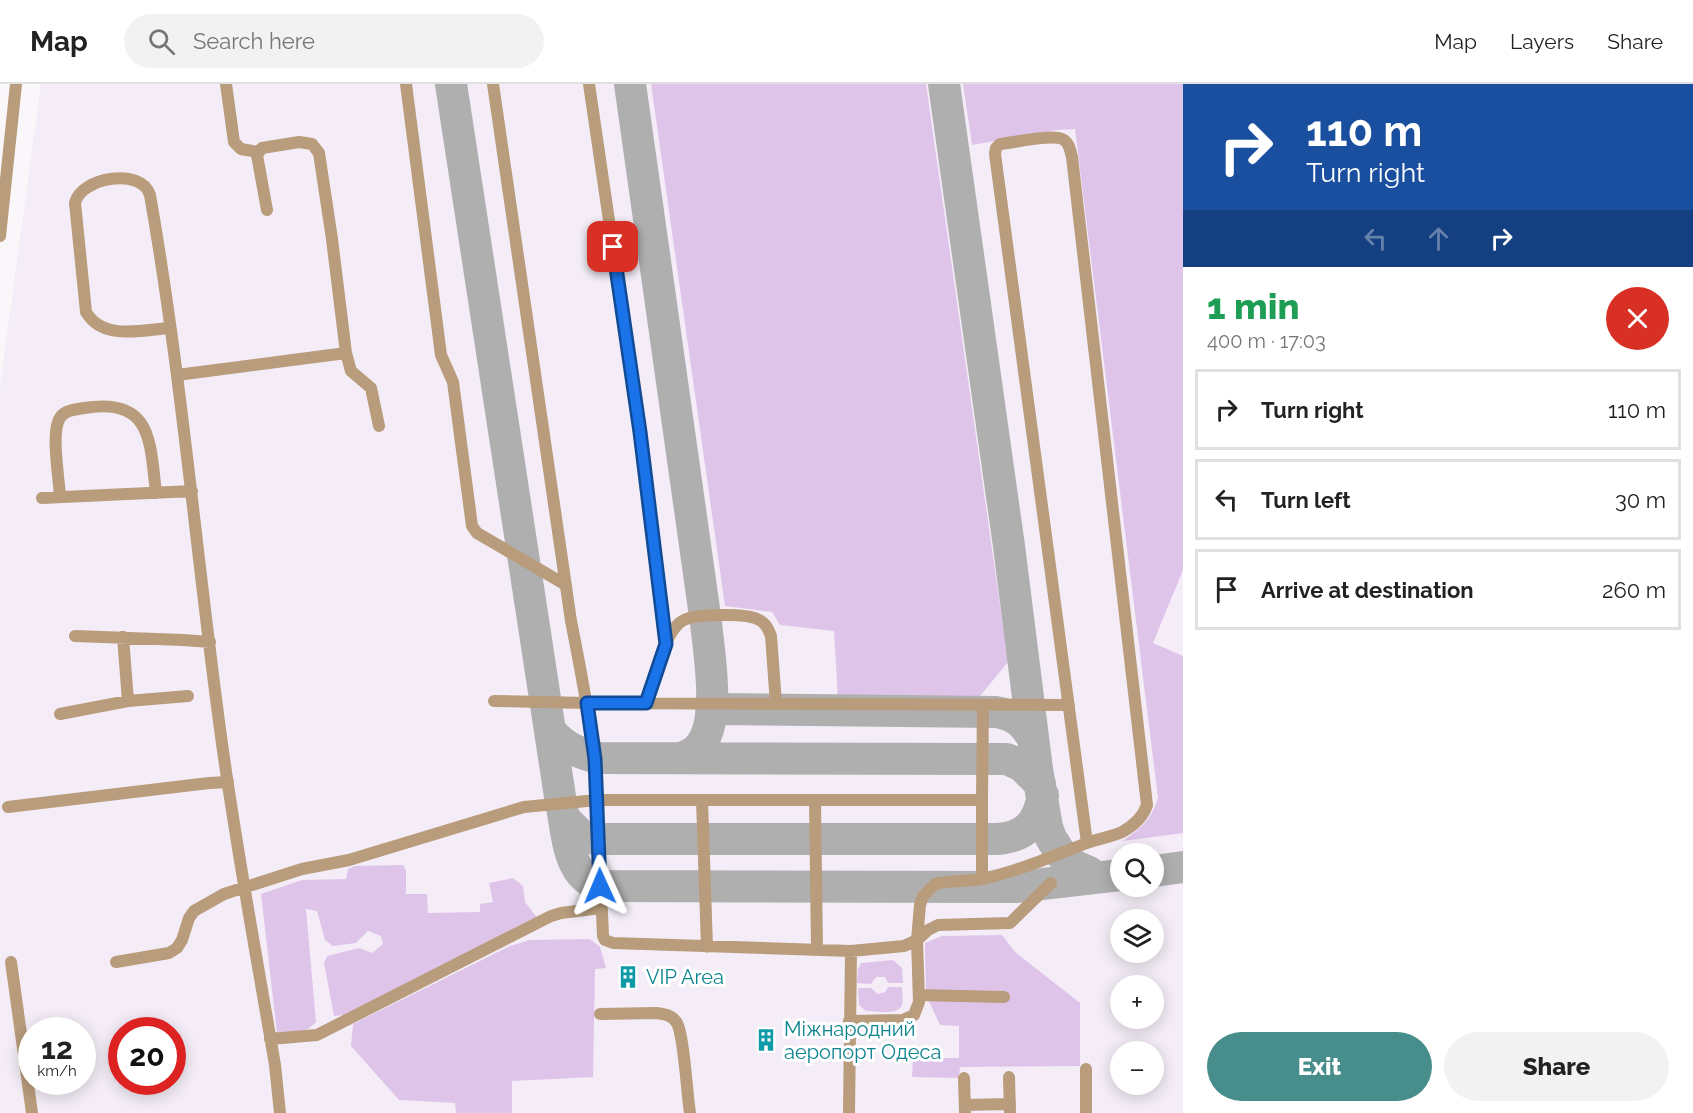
<!DOCTYPE html>
<meta charset="utf-8">
<style>
body{margin:0;font-family:Raleway,sans-serif;background:#f2f2f2;color:#222;height:100vh;display:flex;flex-direction:column;font-size:22px;white-space:nowrap}
*{box-sizing:border-box;margin:0}
p{font-size:20px;color:#767676}
.icon{flex:none;width:33px;height:33px;fill:none;stroke:currentColor;stroke-width:2;stroke-linecap:round;stroke-linejoin:round}
.map{position:relative;flex:1;overflow:hidden}
.panel{display:flex;flex-direction:column;background:#fff;width:510px}
.panel>*{flex:none}
.top-card{background:#1a4fa0;color:#fff;overflow:hidden}
.controls{position:absolute;left:1110px;top:759px;display:grid;gap:12px}
.controls a{display:grid;place-items:center;width:54px;height:54px;border-radius:50%;background:#fff;box-shadow:0 3px 15px #0003;font-size:30px}
.speed{position:absolute;left:18px;top:933px;display:flex;gap:12px;font-size:30px;font-weight:700;text-align:center}
.speed>*{display:grid;place-content:center;width:78px;height:78px;border-radius:50%;background:#fff;box-shadow:0 3px 15px #0003;line-height:1}
.speed small{font-size:15px;font-weight:400}
.speed .limit{border:9px solid #d22;background:#fff;color:#111}
.pin{position:absolute;display:grid;place-items:center;width:51px;height:51px;color:#fff;margin:-26px;border-radius:12px;box-shadow:0 3px 9px #0006}
.me{position:absolute;width:66px;margin:-33px;rotate:359deg;stroke-linejoin:round;filter:drop-shadow(0 0 4px #0008)}
.turn{display:flex;align-items:center;gap:21px;height:126px;padding:0 24px;font-size:27px}
.turn .icon{width:78px;height:78px;stroke-width:2.5}
.turn b{display:block;font-size:42px;line-height:51px}
.lanes{display:flex;align-items:center;height:57px;padding:0 24px;background:#0003;justify-content:center;gap:30px;direction:ltr}
.lanes .off{opacity:.35}
.round{display:grid;place-items:center;flex:none;width:63px;height:63px;border-radius:32px;background:#f2f2f2}
.head{display:flex;align-items:center;justify-content:space-between;height:102px;padding:0 24px}
h1{font-size:36px;font-weight:800;line-height:45px;color:#1e9e55}
.action{display:flex;gap:12px;margin-top:auto;padding:12px 24px}
.action a{flex:1;height:69px;border-radius:36px;background:#468d8b;color:#fff;font-size:24px;font-weight:800;line-height:69px;text-align:center}
.action a+a{background:#f2f2f2;color:#222}
ul{padding:0;list-style:none}
li{display:flex;align-items:center;gap:18px;height:81px;margin:0 12px 9px;padding:0 12px;border:3px solid #e0e0e0;border-radius:0px}
li div{flex:1}
li b{display:block;font-size:22px}
li em{font-style:normal}
header{display:flex;align-items:center;gap:36px;box-sizing:border-box;height:84px;padding:0 30px;background:#fff;border-bottom:2px solid #e0e0e0}
header strong{font-size:28px}
nav{display:flex;gap:33px;margin-inline-start:auto;font-size:21px}
.search{width:420px;height:54px;background:#f2f2f2;display:flex;align-items:center;gap:15px;box-sizing:border-box;padding:0 21px;border-radius:33px;color:#767676;font-size:22px}
main{display:flex;flex:1;min-height:0}
.map>svg:first-child{display:block}
.built{fill:#f4edf7;fill-rule:evenodd}
.green{fill:#dfc4ea}
.lines{fill:none;stroke-linecap:round;stroke-linejoin:round}
.taxiway{stroke:#b0afb0;stroke-width:32}
.minor{stroke:#b89c7b;stroke-width:12}
.route-casing{stroke:#114b97;stroke-width:15}
.route{stroke:#1a73e8;stroke-width:10}
.labels{text-anchor:middle;stroke-width:6;stroke-linejoin:round;paint-order:stroke}
.culture-label{font-size:20px;fill:#0d838f;stroke:#fff;text-anchor:start}
</style>
<header>
<strong>Map</strong>
<div class="search"><svg class="icon" aria-label="search" viewBox="0 0 24 24"><circle cx="10" cy="10" r="6"/><path d="M15 15l6 6"/></svg>Search here</div>
<nav><a>Map</a><a>Layers</a><a>Share</a></nav>
</header>
<main>
<div class="map">
<svg width="1183" height="1029" viewBox="0 0 1183 1029">
<rect width="100%" height="100%" fill="#f9f7f9"/>
<path class="built" d="M41,0H1183V1029H0V302ZM1120,770H1154V802H1120ZM1120,836H1154V868H1120ZM1120,902H1154V934H1120ZM32,946H82V998H32ZM122,946H172V998H122ZM1120,968H1154V1000H1120Z"/>
<path class="green" d="M651,0H926L1008,578L980,612L838,616L834,547L780,541L772,528L725,522Z
M963,0H1183V486L1153,559L1183,572V749L1123,757C1141,744 1151,736 1158,714L1075,45L1057,46L972,61Z
M403,781L406,786V810H427L428,829L480,828V820L493,818L489,799L513,794L523,802L525,818L539,836L352,930L334,932L324,879L327,872L359,864L372,869L383,860L381,852L368,847L356,859L333,862L325,856L317,827L306,825L316,938C304,951 293,949 277,949L261,810L302,796L346,795L348,785L354,782Z
M1002,851L1015,868L1080,919V982L960,983L959,994L912,993L913,974H959V942L940,941L926,911L925,859L942,852Z
M590,855L600,863L606,884L595,885L593,993L512,997V1029H456L455,1019L399,1016L351,962L353,940L510,862L530,856Z
M893,876L902,884L903,899H888L885,893H876L871,900L857,899L858,885L861,879Z
M888,903H902C902,908 904,919 901,923C895,931 874,927 866,927L859,921L858,904H871L878,910L885,908Z"/>
<g class="lines">
<path class="taxiway" d="M451,0L561,719C568,748 566,799 607,802L1016,803L1120,791
M630,0L706,539C709,570 722,640 698,664C694,669 688,671 682,674
M944,0L1009,462L1037,685L1047,743L1051,754L1061,770L1075,782L1089,788
M711,625L996,628C1015,631 1024,639 1033,655
M551,647C563,663 580,670 599,674L1007,675L1022,682L1040,700
M568,738L581,751L594,755H997C1026,753 1038,739 1043,711
M1154,787L1183,783"/>
<path class="minor" d="M226,0L234,58L241,65L258,68
M406,0L441,271L453,298L472,442L477,449L566,501
M493,0L571,537C583,597 594,655 597,716H815L817,866
M589,0L640,348L666,560
M267,126L257,71L262,64L299,58L312,60L319,69L332,155L346,269L351,287L371,304L379,342
M0,152L16,0
M170,244C142,246 103,257 86,228L75,119C81,93 142,83 150,111C181,288 196,467 220,645C235,758 256,869 275,981L280,1029
M177,291L346,269
M60,413C59,394 52,355 58,338C62,326 73,326 84,324C152,313 150,357 156,409
M42,414L192,407
M75,552L183,556L210,558
M123,553L128,617
M494,617L587,619L1069,621
M646,619C652,600 662,560 674,545C676,542 680,538 684,536C696,530 745,529 757,535C765,538 768,544 771,552L776,620
M60,630L128,617L188,612
M702,716L707,863
M815,716H982V795
M982,716L983,621
M8,723L209,699L228,698
M11,878L32,1029
M116,878L169,869L177,864L182,856L189,834L194,827L224,810L302,785L349,776L524,723L597,716L603,852L605,856L613,859L851,867L904,862L917,856L928,846L938,841L1010,839L1051,799
M919,911L1004,913
M600,930L656,929C665,930 672,931 677,939C684,952 687,1011 690,1029
M849,937L903,936L914,931L919,918L917,856L920,821L923,812L935,800C950,796 966,798 981,795C1017,788 1052,772 1087,759C1098,755 1111,753 1122,748C1133,742 1143,733 1147,721L1072,73C1070,67 1070,60 1064,56C1053,49 1013,59 1000,60L996,64L995,70L1087,759
M270,955L317,951L551,832L561,829L601,824
M1009,993L1010,1029
M964,994L965,1028
M965,1021L1010,1020
M849,1029L851,867
M1086,1029V985"/>
</g>
<g class="lines">
<g class="route-casing">
<path id="route" d="M600,802L595,675L587,619H646L666,560L640,348L613,163"/>
</g>
<use href="#route" class="route"/>
</g>
<defs>
<g id="building-bare" transform="scale(1.8)"><path d="M-4-6H4V6H1V3H-1V6H-4ZM-2.5-4.3h1.7v1.8h-1.7ZM.8-4.3h1.7v1.8H.8ZM-2.5-1h1.7V.8h-1.7ZM.8-1h1.7V.8H.8Z" fill="#0f9aa8" stroke="#fff" stroke-width="2.5" paint-order="stroke"/></g>
</defs>
<g fill-rule="evenodd">
<use href="#building-bare" x="628" y="893"/>
<use href="#building-bare" x="766" y="956"/>
</g>
<g class="labels">
<g class="culture-label">
<text x="646" y="900">VIP Area</text>
<text x="784" y="952">Міжнародний<tspan x="784" dy="23">аеропорт Одеса</tspan></text>
</g>
</g>
</svg>
<div class="controls">
<a><svg class="icon" aria-label="search" viewBox="0 0 24 24"><circle cx="10" cy="10" r="6"/><path d="M15 15l6 6"/></svg></a>
<a><svg class="icon" aria-label="layers" viewBox="0 0 24 24"><path d="M12 4l9 5-9 5-9-5zM3 14l9 5 9-5"/></svg></a>
<a>+</a>
<a>−</a>
</div>
<div class="speed"><div>12<small>km/h</small></div><div class="limit">20</div></div>
<div class="pin" style="left:613px;top:163px;background:#d93025"><svg class="icon" aria-label="arrive" viewBox="0 0 24 24"><path d="M6 21V4h12l-3 4 3 4H6"/></svg></div>
<svg class="me" style="left:600px;top:802px" viewBox="-20 -20 40 40"><path d="M0-17L14 15 0 8-14 15z" fill="#1a73e8" stroke="#fff" stroke-width="4"/></svg>
</div>
<section class="panel">
<div class="top-card">
<div class="turn"><svg class="icon" aria-label="right" viewBox="0 0 24 24"><path d="M7 20v-9h11M14 6l5 5-5 5"/></svg><div><b>110 m</b>Turn right</div></div>
<div class="lanes"><svg class="icon off" aria-label="left" viewBox="0 0 24 24"><path d="M17 20v-9H6M10 6l-5 5 5 5"/></svg><svg class="icon off" aria-label="ahead" viewBox="0 0 24 24"><path d="M12 20V5M6 11l6-6 6 6"/></svg><svg class="icon" aria-label="right" viewBox="0 0 24 24"><path d="M7 20v-9h11M14 6l5 5-5 5"/></svg></div>
</div>
<div class="head"><div><h1>1 min</h1><p>400 m · 17:03</p></div><a class="round" style="background:#d93025;color:#fff"><svg class="icon" aria-label="close" viewBox="0 0 24 24"><path d="M6 6l12 12M18 6L6 18"/></svg></a></div>
<ul>
<li><svg class="icon" aria-label="right" viewBox="0 0 24 24"><path d="M7 20v-9h11M14 6l5 5-5 5"/></svg><div><b>Turn right</b></div><em>110 m</em></li>
<li><svg class="icon" aria-label="left" viewBox="0 0 24 24"><path d="M17 20v-9H6M10 6l-5 5 5 5"/></svg><div><b>Turn left</b></div><em>30 m</em></li>
<li><svg class="icon" aria-label="arrive" viewBox="0 0 24 24"><path d="M6 21V4h12l-3 4 3 4H6"/></svg><div><b>Arrive at destination</b></div><em>260 m</em></li>
</ul>
<div class="action"><a>Exit</a><a>Share</a></div>
</section>
</main>
